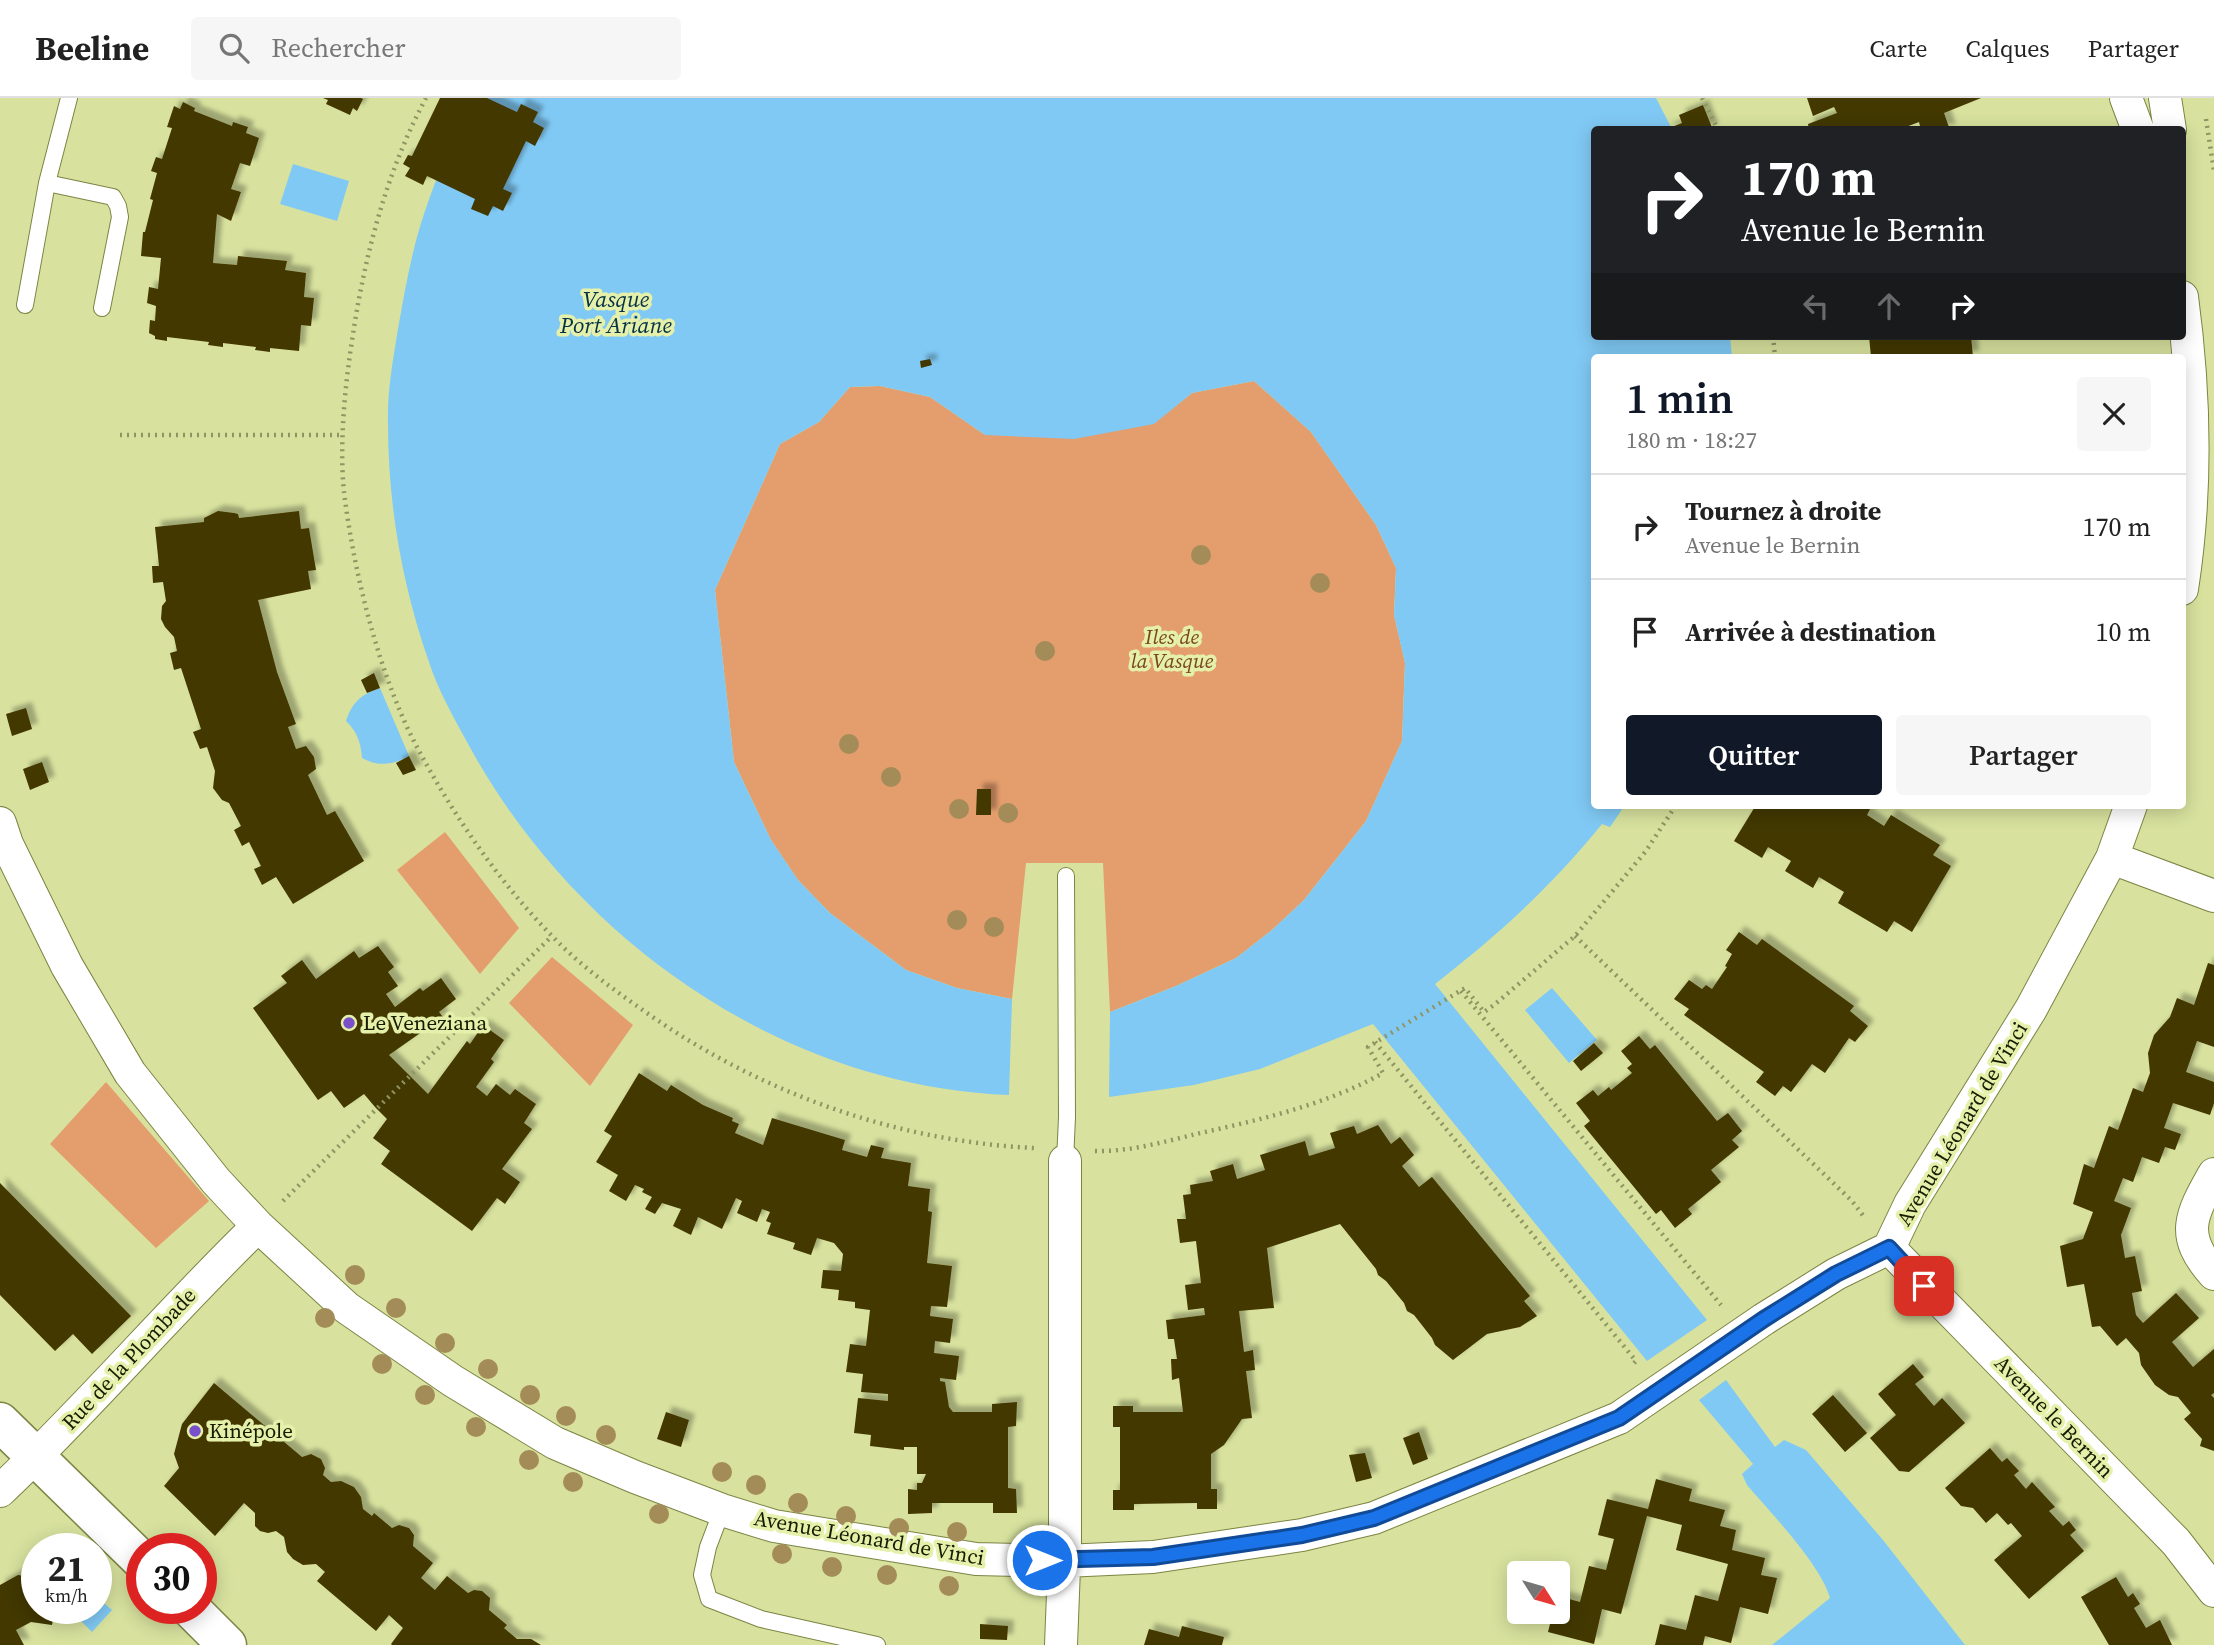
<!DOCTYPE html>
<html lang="fr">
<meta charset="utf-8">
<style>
body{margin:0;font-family:"Source Serif 4",serif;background:#f6f6f6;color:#222;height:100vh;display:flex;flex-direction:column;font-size:26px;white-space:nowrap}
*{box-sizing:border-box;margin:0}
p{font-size:23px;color:#767676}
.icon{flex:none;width:38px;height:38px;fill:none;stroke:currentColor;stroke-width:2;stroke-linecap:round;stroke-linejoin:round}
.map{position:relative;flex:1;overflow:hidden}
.drawer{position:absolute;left:1591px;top:256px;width:595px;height:455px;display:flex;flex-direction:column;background:#fff;border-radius:7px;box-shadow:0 4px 18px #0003}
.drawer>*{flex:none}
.banner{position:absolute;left:1591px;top:28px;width:595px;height:214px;border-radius:7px;box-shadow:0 4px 18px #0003;background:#202124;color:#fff;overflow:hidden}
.needle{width:46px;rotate:127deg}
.tools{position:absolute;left:1507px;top:1463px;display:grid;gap:14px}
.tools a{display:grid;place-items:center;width:63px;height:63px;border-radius:7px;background:#fff;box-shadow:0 4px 18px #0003;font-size:35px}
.speed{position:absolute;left:21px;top:1435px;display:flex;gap:14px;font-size:35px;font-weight:700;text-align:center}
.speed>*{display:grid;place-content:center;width:91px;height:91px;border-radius:50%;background:#fff;box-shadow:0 4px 18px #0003;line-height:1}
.speed small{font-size:18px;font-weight:400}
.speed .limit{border:10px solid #d22;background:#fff;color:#111}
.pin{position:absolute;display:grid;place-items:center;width:60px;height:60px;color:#fff;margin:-30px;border-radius:14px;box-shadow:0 4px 10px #0006}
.me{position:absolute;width:77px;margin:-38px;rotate:90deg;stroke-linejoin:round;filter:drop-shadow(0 0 5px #0008)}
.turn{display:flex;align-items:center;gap:24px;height:147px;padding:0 35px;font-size:32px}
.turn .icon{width:91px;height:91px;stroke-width:2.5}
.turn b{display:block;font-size:49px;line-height:60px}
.lanes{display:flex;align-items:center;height:66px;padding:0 35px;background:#0003;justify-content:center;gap:35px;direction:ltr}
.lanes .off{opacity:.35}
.round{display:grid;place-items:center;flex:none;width:74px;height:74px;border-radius:7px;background:#f6f6f6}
.headline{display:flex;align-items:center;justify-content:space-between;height:119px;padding:0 35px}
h1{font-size:42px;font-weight:600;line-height:52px;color:#111827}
.button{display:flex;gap:14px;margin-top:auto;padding:14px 35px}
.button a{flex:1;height:80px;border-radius:7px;background:#111827;color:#fff;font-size:28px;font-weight:600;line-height:80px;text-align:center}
.button a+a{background:#f6f6f6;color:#222}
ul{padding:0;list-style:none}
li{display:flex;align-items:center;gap:21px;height:105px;padding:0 35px;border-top:2px solid #e0e0e0}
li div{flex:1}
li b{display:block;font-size:26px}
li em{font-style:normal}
header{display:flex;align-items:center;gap:42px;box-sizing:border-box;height:98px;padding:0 35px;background:#fff;border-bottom:2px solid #e0e0e0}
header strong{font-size:33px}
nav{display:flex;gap:38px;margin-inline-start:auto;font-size:24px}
.search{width:490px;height:63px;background:#f6f6f6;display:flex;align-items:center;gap:18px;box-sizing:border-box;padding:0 24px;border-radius:7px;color:#767676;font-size:26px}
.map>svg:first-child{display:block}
.green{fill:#e49d6c}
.water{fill:#80c9f4}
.building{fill:#433700;filter:url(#shadow)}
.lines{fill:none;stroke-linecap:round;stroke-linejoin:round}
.lane-casing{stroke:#7c8443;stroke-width:18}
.street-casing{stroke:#7c8443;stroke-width:34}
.secondary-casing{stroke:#7c8443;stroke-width:41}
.path{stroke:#8e9562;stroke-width:4.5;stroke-dasharray:2 5;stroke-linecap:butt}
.lane{stroke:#fff;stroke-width:16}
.street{stroke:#fff;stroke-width:32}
.secondary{stroke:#fff;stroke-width:38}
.tree{fill:#a48c58}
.route-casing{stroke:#114b97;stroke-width:18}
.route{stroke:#1a73e8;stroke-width:12}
.poi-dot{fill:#7950c9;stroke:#e5f0aa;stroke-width:2.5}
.labels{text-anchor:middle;stroke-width:7;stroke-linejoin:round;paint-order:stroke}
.park-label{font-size:21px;font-style:italic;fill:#7a461e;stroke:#e5f0aa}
.poi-label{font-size:21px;fill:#181b02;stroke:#e5f0aa;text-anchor:start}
.street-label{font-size:21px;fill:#181b02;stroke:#e5f0aa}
.water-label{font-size:23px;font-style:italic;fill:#063247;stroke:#e5f0aa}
</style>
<header>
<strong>Beeline</strong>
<div class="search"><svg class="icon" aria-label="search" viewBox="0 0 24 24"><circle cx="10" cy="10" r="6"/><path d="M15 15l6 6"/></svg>Rechercher</div>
<nav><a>Carte</a><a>Calques</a><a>Partager</a></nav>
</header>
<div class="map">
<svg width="2214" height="1547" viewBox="0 0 2214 1547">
<defs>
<filter id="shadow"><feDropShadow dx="6" dy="-6" stdDeviation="2" flood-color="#0004"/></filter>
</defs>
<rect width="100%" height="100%" fill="#d8e29e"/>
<path class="green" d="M1254,283L1311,334L1376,427L1396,470L1394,517L1405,565L1402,643L1366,723L1304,802L1272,832L1236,860L1176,888L1110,914L1103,765H1026L1012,901L957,890L906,872L830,815L798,782L771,742L734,664L715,492L780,346L819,324L850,289L880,288L930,299L985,337L1153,326L1192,295Z
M445,734L519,830L480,876L397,772Z
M552,859L633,927L590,988L509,905Z
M106,984L209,1103L156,1150L50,1046Z"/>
<path class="water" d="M471,0H1656L1672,31L1594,32V238H1730L1732,259H1594V707H1625L1610,729L1602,726C1550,790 1500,835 1435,886L1707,1222L1647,1263L1373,926L1260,971L1194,987L1109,999L1110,914L1176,888L1236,860L1272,832L1304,802L1366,723L1402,643L1405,565L1394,517L1396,470L1376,427L1311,334L1254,283L1192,295L1154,326L1074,341L985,337L930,299L880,288L850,289L819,324L780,346L715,492L734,664L771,742L798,782L830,815L906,872L957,890L1012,901L1009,997C781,988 573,841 467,644C453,618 438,592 429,564C402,487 388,407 388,325C387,294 393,262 398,231C405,191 412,151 425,113C438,74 455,37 471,0Z
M293,66L349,83L337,123L280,106Z
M380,590L409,658C393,667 378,669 362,660C361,644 357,634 346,623C352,605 361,596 380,590Z
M1552,890L1597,942L1569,965L1525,912Z
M1726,1282L1775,1349L1784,1342L1806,1352L1883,1442L1965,1547H1772L1830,1500C1821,1467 1771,1415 1747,1387L1742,1376L1753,1366L1699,1302Z
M96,1498L112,1512L92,1534L68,1510H96Z"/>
<path class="building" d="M323,0H361L363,1L357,13L353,10L350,17L326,6L328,2Z
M440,0H487L517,14L521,6L538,14L533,24L544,30L535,48L526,43L503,91L512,95L503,113L493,108L488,118L471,111L475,101L427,78L423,87L405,78L410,70L403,66L408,57L412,58Z
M1807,0H1981L1944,15L1950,32H1921L1919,24L1898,32H1809L1808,26L1837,15L1834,9L1813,18Z
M183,4L195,10L194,13L232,28L233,24L248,29L246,35L259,40L250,68L240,65L231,91L241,94L231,123L217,116L213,165L237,167L238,158L287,163L285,172L306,175L304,199L314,200L311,228L301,227L299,253L270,250V254L255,252L256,249L223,245V249L208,247L209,244L167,239V243L155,241V238L149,235L150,222L155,223L156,208L147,205L149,189L158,191L161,160L141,158L143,134H145L153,102L150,101L157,75L151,73L156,59L162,61L172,30L167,29L174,8L180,11Z
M1703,7L1713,32H1664L1682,25L1679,17Z
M1869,238H1971L1973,259H1871Z
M930,261L932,267L921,270L920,263Z
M218,413L234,415L238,416L239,420L299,413L301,431L309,430L316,472L308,473L311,491L258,502L277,574L296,626L288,629L296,651L306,648L314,659L316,671L308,677L327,717L335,713L364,763L293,806L276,779L262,787L254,771L261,768L249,744L242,748L234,732L241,728L229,705L222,702L213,690L215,673L207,649L200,651L193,634L201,631L181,570L174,572L170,555L177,553L174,539L165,529L161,521L162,508L166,503L163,484L153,485L152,468H159L155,429L204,424V420Z
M374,575L380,590L367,595L361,582Z
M26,610L32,631L12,638L6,616Z
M409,658L416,672L403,677L396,665Z
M42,664L49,684L30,692L23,671Z
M977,691H991V717H976Z
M1756,707H1872L1867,717L1884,728L1891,717L1940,747L1933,757L1951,768L1912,834L1894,823L1887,834L1838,805L1844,794L1819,779L1813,790L1785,773L1791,763L1768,749L1762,760L1734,743Z
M1739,834L1757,847L1762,841L1854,908L1850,913L1868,928L1855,944L1849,940L1825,975L1812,966L1791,994L1783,988L1775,998L1756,984L1764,974L1684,917L1689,911L1674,901L1689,882L1702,891L1706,887L1712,891L1727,869L1725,868L1732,856L1726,852Z
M378,848L394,869L388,874L398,888L386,896L395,909L420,890L423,893L441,880L456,901L439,914L443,919L389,957L428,996L467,943L470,946L483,927L504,942L491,961L494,964L476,989L487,998L496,986L510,997L515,991L536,1006L524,1025L532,1031L502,1071L520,1084L505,1106L497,1100L472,1133L381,1066L390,1053L373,1040L387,1021L375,1009L364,996L344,1010L331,993L318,1002L253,910L287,885L281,878L302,862L316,881L354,853L359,860Z
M2208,865L2214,867V949L2197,943L2186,974L2214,984V1005L2210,1017L2173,1005L2164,1030L2181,1036L2175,1052L2165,1049L2159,1065L2142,1059L2133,1084L2123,1080L2114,1103L2131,1110L2121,1137L2125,1160L2135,1158L2142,1193L2132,1195L2136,1217L2143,1225L2176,1195L2199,1220L2172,1244L2193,1269L2214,1251V1295L2211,1297L2214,1300V1353L2200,1348L2202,1341L2184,1321L2191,1315L2178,1299L2169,1297L2155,1287L2141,1267L2139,1255L2126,1240L2117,1248L2100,1228L2092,1229L2084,1186L2067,1189L2060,1148L2083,1141L2093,1114L2073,1106L2084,1066L2094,1070L2109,1028L2118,1032L2133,990L2143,994L2150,975L2148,955L2154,937L2170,919L2177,900L2194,907Z
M1639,938L1650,951L1655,947L1717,1023L1728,1015L1742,1033L1732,1042L1739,1049L1711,1072L1721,1084L1688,1111L1692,1116L1675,1130L1661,1112L1656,1116L1584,1028L1590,1023L1576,1005L1593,992L1598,998L1609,989L1611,992L1632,975L1627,970L1632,966L1621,953Z
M1594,945L1603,955L1581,973L1573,963Z
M639,975L667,993L671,987L703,1007L733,1020L732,1023L739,1026L735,1035L763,1047L772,1020L845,1042L842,1052L867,1059L871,1047L884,1050L881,1060L911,1065L908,1088L930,1091L928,1113L932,1114L927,1165L952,1168L947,1209L931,1208L930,1218L953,1221L950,1245L935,1243L934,1255L959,1258L956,1282L940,1280V1283L945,1284L949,1309L953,1314H992V1306L1017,1304L1016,1328L1008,1329V1390L1016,1391L1017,1415H993V1405H932V1415L908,1416V1391L917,1392V1385H922L926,1376H917V1349H904V1352L870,1348L871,1337L854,1335L858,1300L888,1303V1296L861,1294L863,1276L846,1274L850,1246L866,1248L870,1212L855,1210V1204L838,1202L839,1192L821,1190L823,1172L841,1173L843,1156L834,1145L817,1140L811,1157L793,1151L795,1145L767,1136L771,1125L766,1123L770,1114L762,1111L757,1124L737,1115L742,1103L736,1100L722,1131L698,1119L691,1137L673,1128L681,1111L662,1105L655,1116L645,1111L652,1099L642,1094L644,1091L635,1087L626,1103L609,1093L618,1077L596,1064L612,1038L604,1033Z
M1378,1027L1391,1046L1400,1039L1414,1057L1402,1068L1419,1089L1432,1079L1530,1198L1524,1203L1537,1218L1520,1229L1487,1236L1453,1262L1435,1247L1432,1240L1414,1217L1407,1213L1404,1205L1386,1183L1378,1177L1376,1171L1340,1126L1267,1150L1274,1210L1239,1213L1244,1254L1253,1252L1255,1272L1246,1273L1252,1320L1242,1321L1224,1347L1211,1356V1391H1217V1411H1197V1405L1134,1406V1412H1113V1392H1120V1329H1113V1308H1133V1314H1183L1179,1280L1172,1282L1171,1261H1177L1174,1241H1168L1166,1222L1205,1217L1204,1210L1188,1212L1185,1187L1201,1185L1196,1143L1180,1145L1177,1121H1186L1183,1097L1191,1096L1190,1087L1213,1083L1210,1073L1233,1066L1237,1081L1265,1072L1260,1057L1305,1043L1309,1058L1335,1050L1330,1035L1354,1028L1357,1036Z
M0,1085L131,1218L92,1256L73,1236L55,1253L0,1197Z
M1913,1266L1924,1279L1915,1286L1922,1294L1934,1308L1942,1300L1965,1325L1909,1374L1899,1373L1870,1340L1896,1317L1878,1296Z
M214,1285L302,1359L311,1356L321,1361L325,1370L323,1377L331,1384L341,1383L354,1389L361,1399L363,1411L372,1418L374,1415L392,1430L399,1427L409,1430L414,1437L413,1448L433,1465L421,1480L435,1492L447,1478L468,1495L474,1492L482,1493L490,1500L489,1512L507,1527L504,1530L517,1541H531L541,1547H392L391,1546L403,1530L389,1517L376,1533L317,1483L325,1474L316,1466L303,1467L293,1461L287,1454L284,1439L276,1433L268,1435L260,1433L255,1428V1415L244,1405L215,1438L164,1388L179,1370L174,1356L182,1326Z
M1833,1297L1867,1335L1845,1354L1812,1316Z
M666,1314L689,1322L681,1349L657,1341Z
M1419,1334L1428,1361L1413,1367L1403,1340Z
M1990,1350L2002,1364L2007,1360L2019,1373L2014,1377L2026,1391L2032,1384L2055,1409L2049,1413L2063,1428L2069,1423L2076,1432L2070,1437L2084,1453L2029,1501L1994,1462L2022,1438L2011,1425L2008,1427L1997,1415L1986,1425L1973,1410L1961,1408L1945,1390Z
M1365,1355L1372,1380L1356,1384L1349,1357Z
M1656,1381L1692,1391L1689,1403L1725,1412L1720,1428L1736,1432L1732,1452L1765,1460L1761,1477L1777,1480L1768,1516L1740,1509L1731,1545L1705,1538L1703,1547H1655L1660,1526L1686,1532L1695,1497L1718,1503L1728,1466L1676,1452L1682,1427L1647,1418L1621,1516L1602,1511L1594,1546L1548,1534L1553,1514H1558V1498L1580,1504L1589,1468L1606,1472L1614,1441L1598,1437L1607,1401L1648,1411Z
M18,1477L37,1480V1510H55L52,1527L31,1524L16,1532L24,1547H0V1487Z
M2116,1479L2128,1499L2133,1495L2140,1506L2134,1510L2146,1530L2160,1522L2172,1547H2109L2081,1499Z
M980,1526L1008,1528L1007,1542L980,1541Z
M1182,1528L1224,1539L1222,1547H1144L1149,1531L1179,1539Z"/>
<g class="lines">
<g class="lane-casing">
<path id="lane" d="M47,85L113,99L118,108L120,119L102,210
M25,207L47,85L69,0
M1065,1063L1067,1019L1066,778
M722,1412L708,1449L702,1477L709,1501L761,1521L877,1547"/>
</g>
<g class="street-casing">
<path id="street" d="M2126,0L2138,32
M2165,0L2170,32
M2182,199C2195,295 2197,395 2182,491
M0,725L7,746L67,868L130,975L216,1083L258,1128L347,1210L453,1283L555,1345L635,1379L722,1412L774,1428L976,1461L1064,1463L1153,1459L1302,1437L1374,1420L1619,1320L1764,1221L1836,1176L1889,1150L1910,1106L2031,911L2112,760L2131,707
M2112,760L2214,798
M2214,1076C2191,1117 2179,1137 2214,1176
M1889,1150L2176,1444L2214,1493
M0,1393C90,1308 169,1214 258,1128
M1061,1547L1065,1444V1063"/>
</g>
<g class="secondary-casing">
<path id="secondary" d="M0,1324L142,1463
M190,1510L227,1547"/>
</g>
<path class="path" d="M426,0C392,63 371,135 358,206C348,262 338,336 344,394C354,475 379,578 418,651C454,718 499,784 553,839C578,865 607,887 637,908C753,992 891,1043 1034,1050
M1702,0L1718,32
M2206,21L2214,73
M1773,238L1775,259
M120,337H343
M1575,838L1852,1103L1865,1120
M1461,893L1721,1207
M1375,944L1636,1263L1634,1265
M1095,1053C1128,1054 1164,1044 1196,1036C1259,1022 1326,1007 1383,975L1368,949L1465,890L1484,914L1494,907L1575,838L1646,753L1676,707
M283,1103L552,838"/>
<use href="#lane" class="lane"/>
<use href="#street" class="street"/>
<use href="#secondary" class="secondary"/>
</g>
<g class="tree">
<circle cx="1201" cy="457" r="10"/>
<circle cx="1320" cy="485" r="10"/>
<circle cx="1045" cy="553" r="10"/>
<circle cx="849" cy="646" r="10"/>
<circle cx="891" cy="679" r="10"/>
<circle cx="959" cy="711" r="10"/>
<circle cx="1008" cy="715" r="10"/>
<circle cx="957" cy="822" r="10"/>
<circle cx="994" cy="829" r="10"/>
<circle cx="355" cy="1177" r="10"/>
<circle cx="396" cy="1210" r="10"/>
<circle cx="325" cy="1220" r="10"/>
<circle cx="445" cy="1245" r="10"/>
<circle cx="382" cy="1266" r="10"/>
<circle cx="488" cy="1271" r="10"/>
<circle cx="425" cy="1297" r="10"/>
<circle cx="530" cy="1297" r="10"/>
<circle cx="566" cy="1318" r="10"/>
<circle cx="476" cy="1329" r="10"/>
<circle cx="606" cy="1337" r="10"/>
<circle cx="529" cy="1362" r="10"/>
<circle cx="722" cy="1374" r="10"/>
<circle cx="573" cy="1384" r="10"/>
<circle cx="756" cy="1387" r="10"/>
<circle cx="798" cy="1405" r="10"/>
<circle cx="659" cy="1416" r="10"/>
<circle cx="846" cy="1418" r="10"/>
<circle cx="899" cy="1430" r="10"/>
<circle cx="957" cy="1434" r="10"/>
<circle cx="782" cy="1456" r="10"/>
<circle cx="832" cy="1469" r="10"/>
<circle cx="887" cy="1477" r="10"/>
<circle cx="949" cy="1488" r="10"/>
</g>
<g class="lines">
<g class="route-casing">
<path id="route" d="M1042,1462L1153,1459L1302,1437L1374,1420L1619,1320L1764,1221L1836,1176L1889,1150L1924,1188"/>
</g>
<use href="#route" class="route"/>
</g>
<g class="poi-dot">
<circle cx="349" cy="925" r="7"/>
<circle cx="195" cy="1333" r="7"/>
</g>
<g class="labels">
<g class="park-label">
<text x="1172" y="546">Iles de<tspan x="1172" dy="24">la Vasque</tspan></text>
</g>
<g class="poi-label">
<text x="363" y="932">Le Veneziana</text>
<text x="209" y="1340">Kinépole</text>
</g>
<g class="street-label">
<text transform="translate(1962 1026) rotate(-59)" y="7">Avenue Léonard de Vinci</text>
<text transform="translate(129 1261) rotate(-47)" y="7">Rue de la Plombade</text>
<text transform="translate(2054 1319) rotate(46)" y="7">Avenue le Bernin</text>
<text transform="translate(869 1440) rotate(10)" y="7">Avenue Léonard de Vinci</text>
</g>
<g class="water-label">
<text x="616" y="209">Vasque<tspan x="616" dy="26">Port Ariane</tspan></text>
</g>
</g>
</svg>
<div class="tools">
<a><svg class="needle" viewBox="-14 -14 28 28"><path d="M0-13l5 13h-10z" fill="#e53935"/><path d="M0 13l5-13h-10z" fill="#767676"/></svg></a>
</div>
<div class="speed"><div>21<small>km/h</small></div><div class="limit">30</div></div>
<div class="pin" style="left:1924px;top:1188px;background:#d93025"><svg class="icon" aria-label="arrive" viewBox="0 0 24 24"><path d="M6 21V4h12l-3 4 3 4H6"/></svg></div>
<svg class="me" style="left:1042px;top:1462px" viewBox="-20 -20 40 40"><circle r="17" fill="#1a73e8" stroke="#fff" stroke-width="3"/><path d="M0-11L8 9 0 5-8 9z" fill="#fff"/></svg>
<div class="banner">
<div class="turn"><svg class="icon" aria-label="right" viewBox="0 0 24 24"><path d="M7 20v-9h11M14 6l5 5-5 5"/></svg><div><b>170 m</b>Avenue le Bernin</div></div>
<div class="lanes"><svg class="icon off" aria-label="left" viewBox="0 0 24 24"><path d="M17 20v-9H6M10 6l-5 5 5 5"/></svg><svg class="icon off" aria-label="ahead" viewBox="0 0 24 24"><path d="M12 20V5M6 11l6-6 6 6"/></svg><svg class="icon" aria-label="right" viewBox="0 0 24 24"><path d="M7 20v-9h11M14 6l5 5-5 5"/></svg></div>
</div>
<section class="drawer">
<div class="headline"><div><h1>1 min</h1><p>180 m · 18:27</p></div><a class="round"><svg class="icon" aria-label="close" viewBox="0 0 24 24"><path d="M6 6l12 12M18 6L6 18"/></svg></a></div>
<ul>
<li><svg class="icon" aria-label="right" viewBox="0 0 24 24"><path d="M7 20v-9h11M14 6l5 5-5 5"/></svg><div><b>Tournez à droite</b><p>Avenue le Bernin</p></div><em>170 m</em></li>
<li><svg class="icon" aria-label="arrive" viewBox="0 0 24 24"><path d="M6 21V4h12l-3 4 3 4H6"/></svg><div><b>Arrivée à destination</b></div><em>10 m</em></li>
</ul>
<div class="button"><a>Quitter</a><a>Partager</a></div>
</section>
</div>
